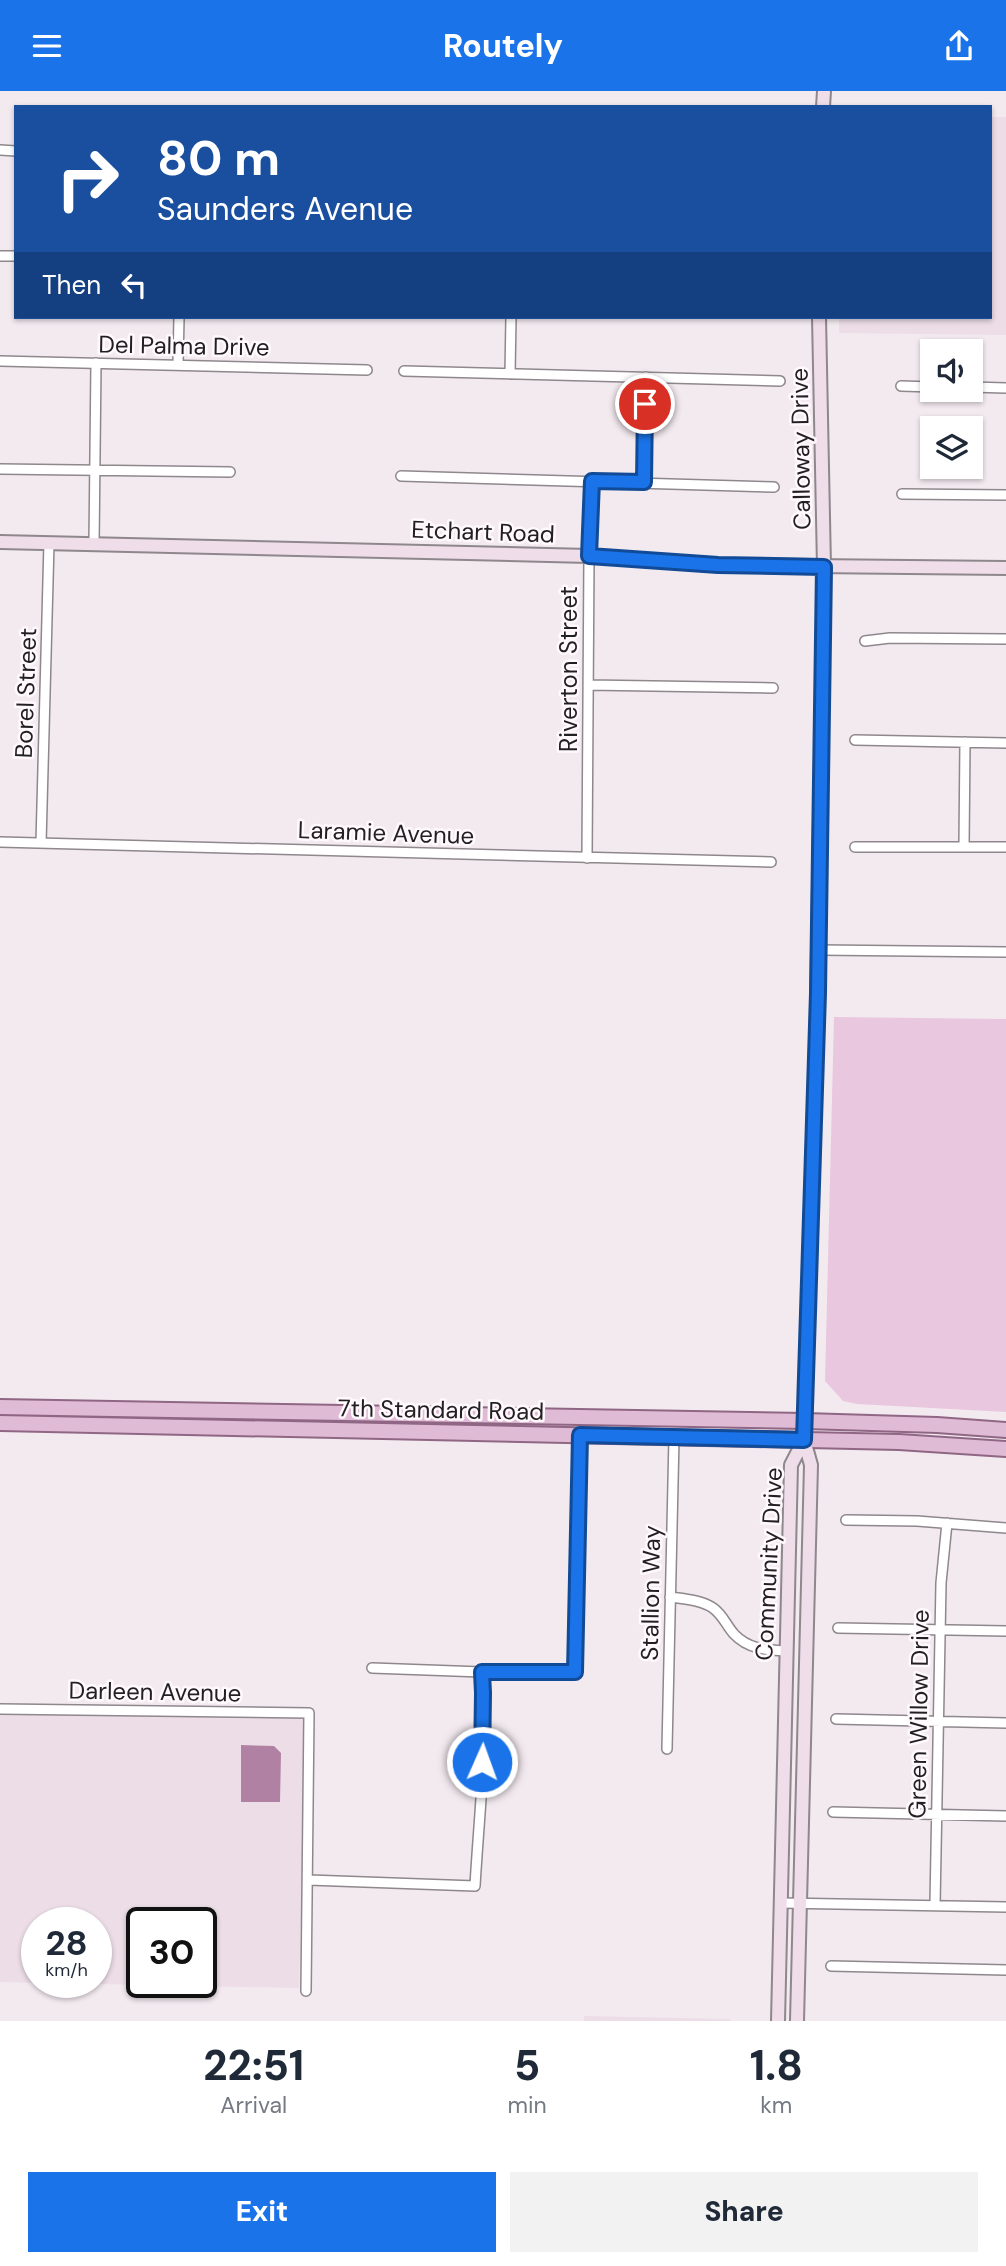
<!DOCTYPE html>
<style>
body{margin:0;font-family:"DM Sans",sans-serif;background:#f2f2f3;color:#1f2937;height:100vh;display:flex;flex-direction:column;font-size:26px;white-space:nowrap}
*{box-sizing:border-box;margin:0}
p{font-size:23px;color:#747a83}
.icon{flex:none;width:38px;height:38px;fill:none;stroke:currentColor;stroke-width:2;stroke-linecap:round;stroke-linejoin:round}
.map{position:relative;height:1930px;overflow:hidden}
.details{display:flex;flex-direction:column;background:#fff;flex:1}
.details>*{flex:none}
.banner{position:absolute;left:14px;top:14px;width:978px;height:214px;border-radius:0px;box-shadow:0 2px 5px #0004;background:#1a4fa0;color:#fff;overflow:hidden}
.tools{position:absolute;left:920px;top:248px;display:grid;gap:14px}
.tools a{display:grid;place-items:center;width:63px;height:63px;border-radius:0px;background:#fff;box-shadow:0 2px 5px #0004;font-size:35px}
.speed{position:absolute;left:21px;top:1816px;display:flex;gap:14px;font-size:35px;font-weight:700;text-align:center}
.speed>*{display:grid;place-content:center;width:91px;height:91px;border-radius:50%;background:#fff;box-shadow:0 2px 5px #0004;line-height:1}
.speed small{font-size:18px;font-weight:400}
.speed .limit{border:4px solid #111;border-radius:10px;background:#fff;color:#111}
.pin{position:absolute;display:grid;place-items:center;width:60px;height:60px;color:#fff;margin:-30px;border:4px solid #fff;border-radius:50%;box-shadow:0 2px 7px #0007}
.me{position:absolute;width:77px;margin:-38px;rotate:2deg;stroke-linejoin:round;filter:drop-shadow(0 0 5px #0008)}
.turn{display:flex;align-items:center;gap:24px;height:147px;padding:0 28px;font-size:32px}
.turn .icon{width:91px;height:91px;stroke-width:2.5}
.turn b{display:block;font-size:49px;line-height:60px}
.then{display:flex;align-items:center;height:66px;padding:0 28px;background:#0003;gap:14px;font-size:26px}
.eta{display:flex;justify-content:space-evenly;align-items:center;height:119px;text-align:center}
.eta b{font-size:42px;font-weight:800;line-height:49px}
.action{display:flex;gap:14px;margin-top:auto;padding:14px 28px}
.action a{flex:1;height:80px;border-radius:0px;background:#1a73e8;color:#fff;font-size:28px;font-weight:800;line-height:80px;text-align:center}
.action a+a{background:#f2f2f3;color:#1f2937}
header{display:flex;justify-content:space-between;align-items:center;height:91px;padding:0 28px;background:#1a73e8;color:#fff;font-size:32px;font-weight:800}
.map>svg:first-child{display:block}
.built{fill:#ecdde7;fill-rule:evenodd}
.green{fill:#e9c8df}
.water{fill:#b181a4}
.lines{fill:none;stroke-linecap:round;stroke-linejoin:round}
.street-casing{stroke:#8e878c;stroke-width:12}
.secondary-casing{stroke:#8e878c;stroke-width:16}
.primary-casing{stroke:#8f6784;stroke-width:18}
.street{stroke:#fff;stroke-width:9}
.secondary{stroke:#efddea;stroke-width:12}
.primary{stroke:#dfbbd5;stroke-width:14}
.route-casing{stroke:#114b97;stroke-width:18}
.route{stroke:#1a73e8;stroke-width:12}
.labels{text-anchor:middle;stroke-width:5;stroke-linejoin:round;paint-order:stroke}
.street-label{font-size:24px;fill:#221f21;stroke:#fff8fd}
</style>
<header><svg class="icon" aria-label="menu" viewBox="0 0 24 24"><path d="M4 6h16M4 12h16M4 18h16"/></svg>Routely<svg class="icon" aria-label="share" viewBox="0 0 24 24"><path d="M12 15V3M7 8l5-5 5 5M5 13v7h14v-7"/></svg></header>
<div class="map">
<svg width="1006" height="1930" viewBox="0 0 1006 1930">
<rect width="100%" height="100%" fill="#f3eaf0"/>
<path class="built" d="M991,26H1006V244L839,242V226H990Z
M0,1612L306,1618L299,1897L0,1891ZM37,1832H96V1892H37ZM142,1832H201V1892H142Z
M584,1925L729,1928L731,1930H584Z"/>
<path class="green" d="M834,926L1006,928V1321L857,1313L843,1310L825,1290Z"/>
<path class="water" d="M241,1654L274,1655L281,1662L280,1711H241Z"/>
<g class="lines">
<g class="street-casing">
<path id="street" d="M0,59L16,60
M0,165H16
M0,270L367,279
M178,274L179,226
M404,280L780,290
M510,283L511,226
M901,295L933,296
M971,296L1006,297
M0,378L230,381
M401,385L774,396
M644,391L646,286
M902,403L1006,404
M94,453L96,272
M865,550L890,547L1006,548
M588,594L773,597
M855,649L1006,652
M0,751L771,771
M41,752L49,452
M964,755L965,651
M855,756H1006
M587,767L589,465L592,390
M819,859L1006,861
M846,1429L917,1430L1006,1437
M670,1506C685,1508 701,1509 713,1517C723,1524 726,1534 734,1543C748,1558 766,1559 785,1560
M838,1537L1006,1540
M372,1577L482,1581H575L580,1344
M0,1618L309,1622L306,1900
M836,1628L1006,1632
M667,1658L674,1347
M833,1721L1006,1725
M309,1789L475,1795C479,1724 488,1652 482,1581
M781,1812L1006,1816
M935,1814L941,1492L947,1432
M831,1875L1006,1879"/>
</g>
<g class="secondary-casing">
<path id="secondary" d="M823,16L824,0
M0,451L589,465L718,474L1006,477
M778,1930L791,1374L804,1349
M797,1930L811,1374L804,1349L817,924L824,476L819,226"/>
</g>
<g class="primary-casing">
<path id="primary" d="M0,1316L805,1330L937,1334L1006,1339
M0,1332L899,1351L1006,1358"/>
</g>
<use href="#street" class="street"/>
<use href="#secondary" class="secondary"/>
<use href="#primary" class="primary"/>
</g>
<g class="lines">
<g class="route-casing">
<path id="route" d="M482,1671L483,1602L482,1581H575L580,1344L804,1349L818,902L824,476L718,474L589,465L592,390L644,391L645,313"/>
</g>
<use href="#route" class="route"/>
</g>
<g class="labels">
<g class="street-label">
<text transform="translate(184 255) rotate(1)" y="8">Del Palma Drive</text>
<text transform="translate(801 358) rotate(-91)" y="8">Calloway Drive</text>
<text transform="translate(483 441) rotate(2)" y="8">Etchart Road</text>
<text transform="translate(569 578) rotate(-90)" y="8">Riverton Street</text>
<text transform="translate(26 602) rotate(-88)" y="8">Borel Street</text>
<text transform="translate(386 742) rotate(2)" y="8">Laramie Avenue</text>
<text transform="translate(441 1319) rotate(1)" y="8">7th Standard Road</text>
<text transform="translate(769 1473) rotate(-87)" y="8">Community Drive</text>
<text transform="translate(651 1502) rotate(-89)" y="8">Stallion Way</text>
<text transform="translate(155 1601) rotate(1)" y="8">Darleen Avenue</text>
<text transform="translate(919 1623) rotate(-89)" y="8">Green Willow Drive</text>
</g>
</g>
</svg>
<div class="tools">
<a><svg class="icon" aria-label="sound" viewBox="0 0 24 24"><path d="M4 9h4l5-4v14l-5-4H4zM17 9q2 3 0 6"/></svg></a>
<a><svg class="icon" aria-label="layers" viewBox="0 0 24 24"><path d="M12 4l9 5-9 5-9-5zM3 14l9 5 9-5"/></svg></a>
</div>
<div class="speed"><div>28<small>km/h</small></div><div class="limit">30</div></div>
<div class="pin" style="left:645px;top:313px;background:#d93025"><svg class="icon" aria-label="arrive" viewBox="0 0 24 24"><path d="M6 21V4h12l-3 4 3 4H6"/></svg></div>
<svg class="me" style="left:482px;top:1671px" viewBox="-20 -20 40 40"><circle r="17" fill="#1a73e8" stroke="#fff" stroke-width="3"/><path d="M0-11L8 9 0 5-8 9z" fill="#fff"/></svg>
<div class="banner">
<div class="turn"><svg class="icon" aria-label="right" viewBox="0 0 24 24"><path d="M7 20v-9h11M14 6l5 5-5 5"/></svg><div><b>80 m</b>Saunders Avenue</div></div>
<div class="then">Then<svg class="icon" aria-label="left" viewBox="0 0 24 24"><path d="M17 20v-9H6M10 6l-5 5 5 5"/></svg></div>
</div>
</div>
<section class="details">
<div class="eta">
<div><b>22:51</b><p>Arrival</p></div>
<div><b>5</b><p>min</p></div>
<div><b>1.8</b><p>km</p></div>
</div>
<div class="action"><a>Exit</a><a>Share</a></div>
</section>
